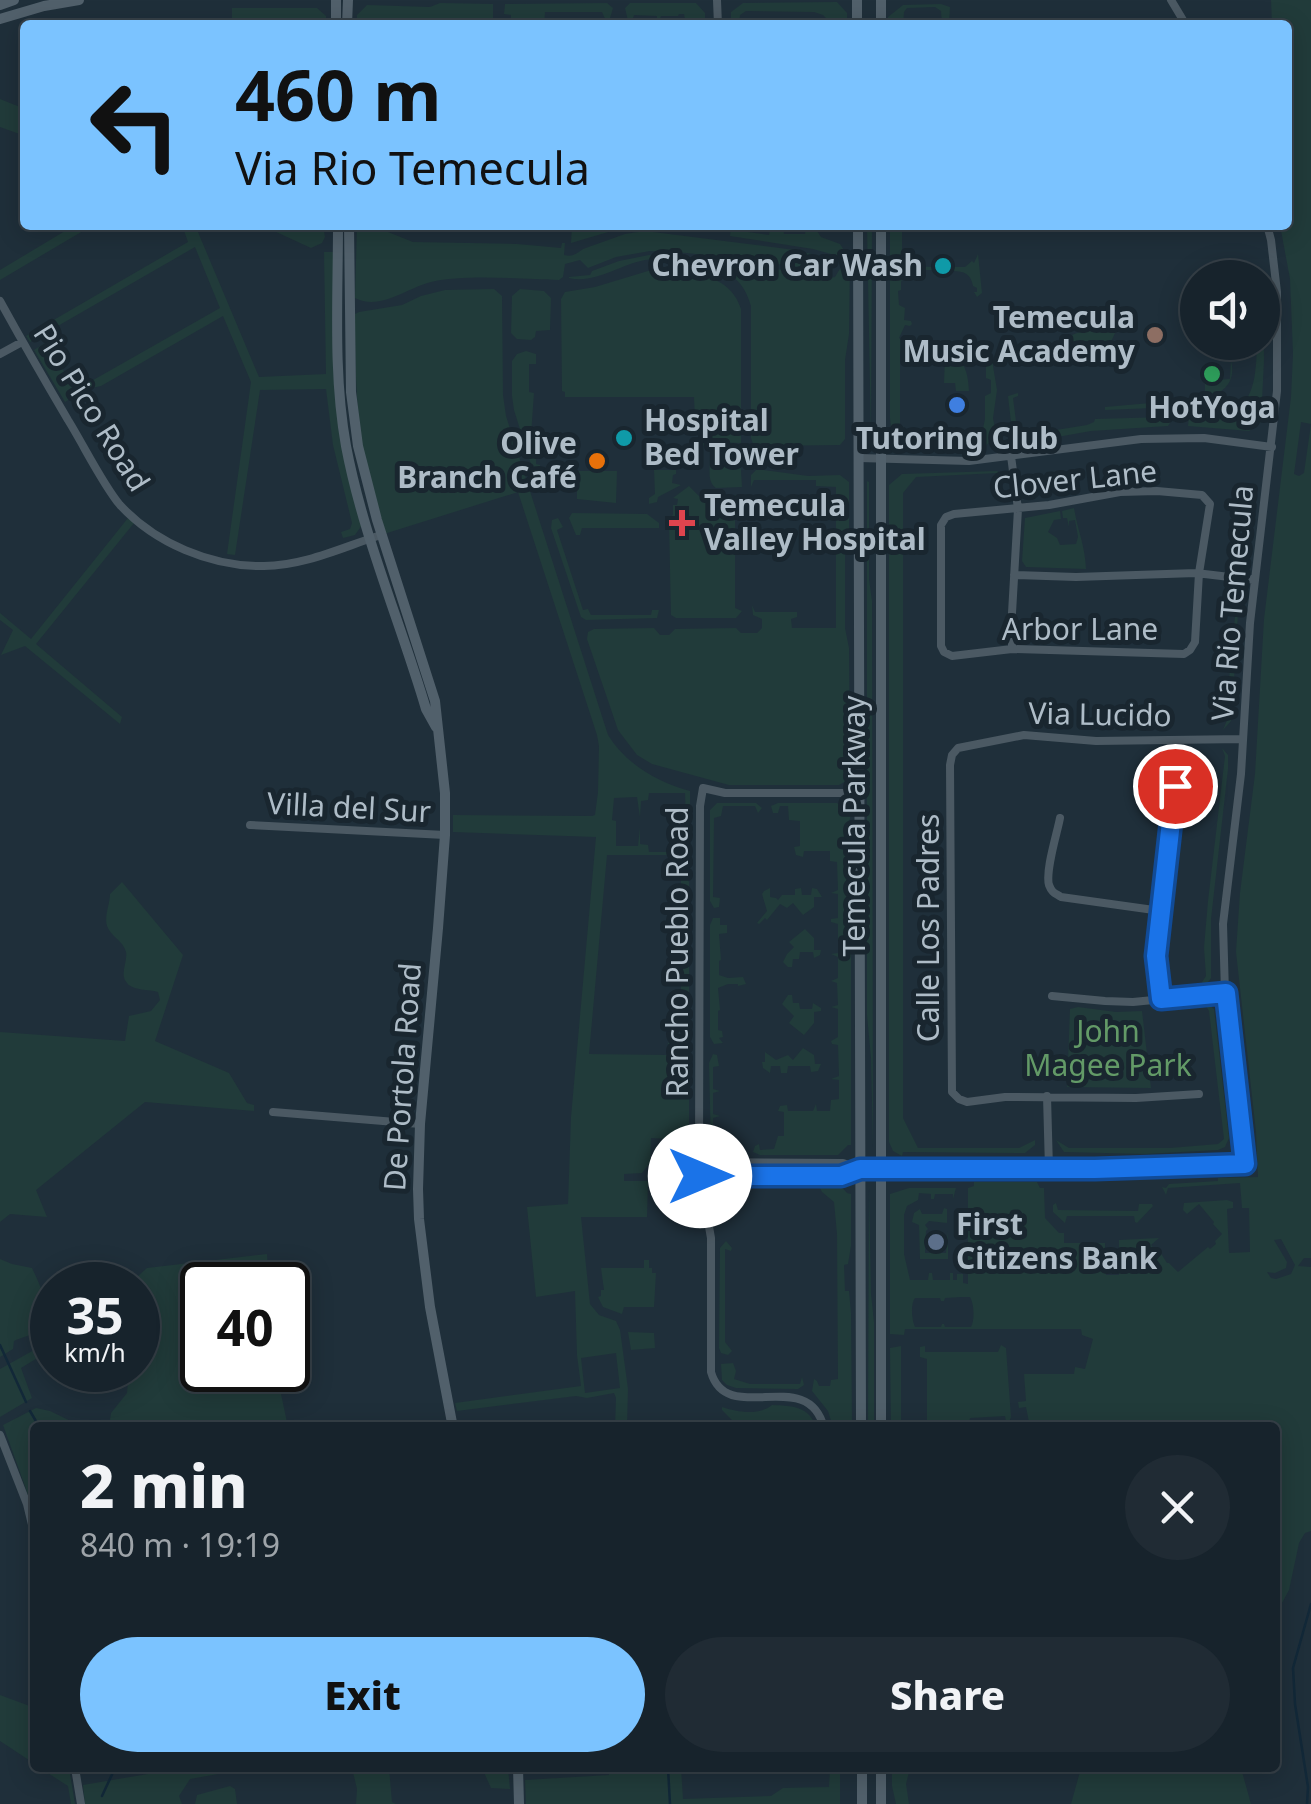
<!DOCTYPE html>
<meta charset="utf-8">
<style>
body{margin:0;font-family:"Noto Sans",sans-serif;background:#202b34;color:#f1f3f6;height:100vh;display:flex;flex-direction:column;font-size:38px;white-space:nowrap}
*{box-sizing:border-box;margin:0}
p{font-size:32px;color:#9ea4a9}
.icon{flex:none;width:55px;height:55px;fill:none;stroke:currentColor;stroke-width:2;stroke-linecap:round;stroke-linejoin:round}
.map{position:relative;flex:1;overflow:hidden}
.drawer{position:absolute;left:30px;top:1422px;width:1250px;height:350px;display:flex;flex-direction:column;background:#17232c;border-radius:10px;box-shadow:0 5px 25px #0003,0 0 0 2px #364048}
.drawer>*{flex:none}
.hud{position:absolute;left:20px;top:20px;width:1272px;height:210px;border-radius:10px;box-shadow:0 5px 25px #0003,0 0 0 2px #364048;background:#7bc3ff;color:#111;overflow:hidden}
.fabs{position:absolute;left:1180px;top:260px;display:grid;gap:20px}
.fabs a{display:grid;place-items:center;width:100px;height:100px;border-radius:50%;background:#17232c;box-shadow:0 5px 25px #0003,0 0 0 2px #364048;font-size:50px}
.speed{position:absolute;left:30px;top:1262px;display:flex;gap:20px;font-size:50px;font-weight:700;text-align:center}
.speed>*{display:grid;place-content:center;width:130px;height:130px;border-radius:50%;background:#17232c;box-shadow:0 5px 25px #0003,0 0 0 2px #364048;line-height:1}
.speed small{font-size:25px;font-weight:400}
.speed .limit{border:5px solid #111;border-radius:15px;background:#fff;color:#111}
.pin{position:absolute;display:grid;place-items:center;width:85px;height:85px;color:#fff;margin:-42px;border:5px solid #fff;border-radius:50%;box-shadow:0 2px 10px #0007}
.me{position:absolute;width:110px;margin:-55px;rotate:90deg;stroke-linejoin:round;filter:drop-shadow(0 0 8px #0008)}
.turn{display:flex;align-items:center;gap:35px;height:210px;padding:0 50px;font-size:45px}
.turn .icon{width:130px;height:130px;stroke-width:2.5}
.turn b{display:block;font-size:70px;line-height:85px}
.round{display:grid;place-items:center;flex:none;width:105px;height:105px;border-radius:52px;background:#202b34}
.summary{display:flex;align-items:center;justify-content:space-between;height:170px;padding:0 50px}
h1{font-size:60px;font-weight:800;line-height:75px}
.button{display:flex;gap:20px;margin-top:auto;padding:20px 50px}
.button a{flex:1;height:115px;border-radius:60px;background:#7bc3ff;color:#111;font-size:40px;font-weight:800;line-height:115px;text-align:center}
.button a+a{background:#202b34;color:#f1f3f6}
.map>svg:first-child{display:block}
.green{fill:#213b3a;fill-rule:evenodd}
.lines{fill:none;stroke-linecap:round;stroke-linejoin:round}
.stream{stroke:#122838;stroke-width:2.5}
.minor{stroke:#4b5963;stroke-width:8}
.major{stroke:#51606b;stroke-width:10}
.route-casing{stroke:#114b97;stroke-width:25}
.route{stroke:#1a73e8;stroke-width:18}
.culture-dot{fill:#0f9aa8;stroke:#19262f;stroke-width:4}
.education-dot{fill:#8d6e63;stroke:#19262f;stroke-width:4}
.leisure-dot{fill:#2e9e5b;stroke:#19262f;stroke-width:4}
.shop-dot{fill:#3f7fe0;stroke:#19262f;stroke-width:4}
.food-dot{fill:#e8710a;stroke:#19262f;stroke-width:4}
.health-dot{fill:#e0444e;stroke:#19262f;stroke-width:4}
.service-dot{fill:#5c6f8a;stroke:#19262f;stroke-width:4}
.labels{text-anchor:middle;stroke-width:10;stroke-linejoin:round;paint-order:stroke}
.poi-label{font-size:30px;font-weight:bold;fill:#aebcc7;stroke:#19262f;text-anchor:end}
.street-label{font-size:30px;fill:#aebcc7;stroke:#19262f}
.park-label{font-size:30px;fill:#639a67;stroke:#19262f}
</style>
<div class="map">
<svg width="1311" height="1804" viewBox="0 0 1311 1804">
<rect width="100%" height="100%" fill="#1f2f3a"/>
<path class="green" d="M1271,0H1311V1258H1304L1298,1266L1311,1267V1531L1305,1533L1299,1543L1289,1590L1275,1616V1428L1030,1427L1026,1407L1019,1408L1018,1402L1026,1401L1024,1374H1074L1075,1367L1085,1369L1093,1339L1082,1335L1081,1329H905L904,1335L890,1334V1194L909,1188H956L953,1199V1194H935L934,1199H931V1194L919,1193L918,1200L907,1206L904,1215V1254L910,1280H928L929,1273H932L933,1280H950V1273H953V1280H957V1274H963V1283L968,1284V1188L974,1186V1182H1037L1040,1188H1044L1045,1218L1059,1233H1064V1243H1105L1106,1275H1119V1240L1159,1238L1151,1245L1158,1253L1160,1252L1167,1263H1169L1178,1272L1208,1247L1210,1249L1216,1244L1215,1241L1222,1234L1213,1224L1214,1222L1199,1204L1187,1214L1183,1210L1184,1203L1227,1200L1233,1202V1208L1227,1209L1229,1253L1250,1252L1249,1208H1242L1240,1183L1168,1188L1166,1195L1162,1187L1166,1188L1169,1184L1218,1181V1178L1258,1177L1256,1132L1236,952L1240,893L1255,774L1264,619L1291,397L1293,354L1290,279L1280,225H1288V25H1272ZM1301,422L1311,424L1304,473L1299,476L1294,474ZM1281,1239L1295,1265L1291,1274L1276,1279L1271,1278L1267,1272L1275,1273L1286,1268L1287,1262L1274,1240ZM962,1297H970C974,1304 975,1319 971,1327H945L944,1324H942L941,1327H915C912,1320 910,1305 915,1298H940L941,1301H944L945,1298Z
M837,2L847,13V25H833L823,15L814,12L746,11L740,15L739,25H731V12L743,3Z
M440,3L493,4V18H487V25H357V15L367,5L430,7Z
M607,3L613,8L608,25L602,12H545L544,25H511V15L504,14L505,4Z
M630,3H696L705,13V25H686L684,14H679L678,16H661L660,19H657V16L634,15L631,25H629L625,8Z
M941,4L950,7L949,25H942L941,11L935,7L907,8L904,12L903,25H888V17L903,5Z
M232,8H317L326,16V25H232Z
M0,99L25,109V136L0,127Z
M75,225H93L0,280V270Z
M182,225H195L259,377L326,374L324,252H334L333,325L362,525L355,535L343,538L341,532L350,529L352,523L333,445L326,389L260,390L235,555L227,554L251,382L223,316L101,386L87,389L65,402L34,350L45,343L67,376L88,383L220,308L195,247L30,342L26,336L188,242Z
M261,225H323L325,237L322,243L311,248Z
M357,225L382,226L383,230L413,242L517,244L561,248L562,243H565L564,255C573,257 576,254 583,249L625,234L645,231L795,250L832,259L834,264L832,270L825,273L808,268L687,253L650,251L616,257L588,268L580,260L565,264L563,277L559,280C522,279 465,274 431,282C407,288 380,311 355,298Z
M572,225H632L571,243Z
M731,225H739L741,231L769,235L771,226L783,225L784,234H805L806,225H813L821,237L840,244L847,255H850L849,334L845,360V439L840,445L759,446L753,444L751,438V306C741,270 717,267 684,263C671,261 657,258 645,260C619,265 595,284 569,278V277L590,275L592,271L619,261L649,255L804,272L825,279L835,277L841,267L838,256L813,249L730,236Z
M867,225H872L871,440Z
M890,225H902V260L913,266L933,267L932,270H914L905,273L901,282V290L898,291L899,305L905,308L904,320L911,321L912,324L910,326L905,325L899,338L905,343L900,353V432C903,445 913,443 924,443L925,450L902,449L892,438L890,418Z
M978,254L982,293L977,297L974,292H977V288L973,286C971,274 964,271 953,271V267H965L972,261L974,263Z
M648,271C683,272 729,270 741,309V443L708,442L701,448H690V441H696L702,435V426L695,420L694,397H565V392L562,391L561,299L565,292L595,287Z
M494,289L502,296L503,395L506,416L608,735C626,764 657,782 690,791V819L686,826H680L679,822L686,820L685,793H649L648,800L641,801L640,817L637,797L614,798L612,820L616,821V846H638L640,827V844L648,845L649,852H681V841L686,840L690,844V862L686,868H676L682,867L681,855H607L589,1054L667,1055L668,1043H670L671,1050H680L684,1043H686L689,1048V1184L692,1204L687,1205L686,1140L651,1138L650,1163L642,1173L624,1174V1181H648L647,1217H581L590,1304L599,1315L616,1321L620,1330L628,1389L627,1427H615L616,1398L614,1393L587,1398L576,1396L457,1411L455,1403L581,1386L577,1355L575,1291L536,1297L527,1207L568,1204L571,1117L596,837L453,832V815L592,816L595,815L598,792L599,746L597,735L518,492L384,534C379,516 373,498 369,480C356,426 355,370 355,314L359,312L402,305L421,296L445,290ZM616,1353L620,1388L585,1393L581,1358Z
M520,289L544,291L551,298L550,330L536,331L535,337L531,340L517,339L511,333L512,296Z
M1263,304L1264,360L1261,422L1249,431L1188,426L1189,416L1191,421C1249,418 1256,396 1257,343L1262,342Z
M1102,323L1115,333L1109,346L1105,345L1104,340L1069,342L1068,347L1061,343L1060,339L1067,336L1068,339L1073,337L1072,335Z
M526,351L536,354V364H529V392L534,393L531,435L536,440V464L540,465V471H554V479H539L538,487L514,410L512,396V361L517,354Z
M945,357H957C967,367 968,377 969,391H956L955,383H944Z
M986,358L992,360L997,390L993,418L996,434L985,447L986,437L982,433L985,419V396L991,393V380L986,378Z
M1231,361C1236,379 1226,393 1206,397L1204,404L1154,405L1152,408L1105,410V407L1196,399L1197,396H1205V381L1230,379Z
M1018,393V396L1013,398L1017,429L1024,428L1025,435L1087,425L1094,422L1095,419L1165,417L1169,419L1170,423L1168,426L1091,431L1029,442L1012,431L1008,396Z
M716,453L740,454L742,487L716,488C707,482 710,469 710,460Z
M757,469L808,476L840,475L849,482V529L845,544V628L849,648L850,775L848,780L839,785H729L652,764L637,755L618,730L587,639L588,632L594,629L654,628L660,635H669L675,629L736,628L741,633H757L762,628V619L753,615L752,605L755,612H797V617L791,619L792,628H836V487L816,486V480H754L751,487V475Z
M654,470H676V474L673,475L672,483L681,485L658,497L657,502L649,504V498L655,494Z
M565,471H617L616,503L577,499V482H565Z
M997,471L1003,476L998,473L916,477L903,493V1118L918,1148H1019L1035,1140V1145L1025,1153L903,1152L902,1156L893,1151L889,1142V485L902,474Z
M867,481L869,482V579L872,601L873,1147L871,1058L867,1015Z
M689,486L702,499L711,498L712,496L737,495L742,498L741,504L735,506V608L742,611L736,618H676L671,615L669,522L673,514V505H677L678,499L673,498Z
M1074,508C1078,532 1085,545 1086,569L1026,567L1022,561L1025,518L1060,511L1061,519L1054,520L1048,532L1057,538L1060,545L1076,544L1078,537L1075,520L1069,521V527L1067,518H1063L1062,511Z
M572,513L647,514L659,523V528H582L580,535H576L569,518Z
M128,518L134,523L36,644L122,717L120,724L25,646L1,655L13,630L0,620V613L31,639Z
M558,518L563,527L557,530L583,610L588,609L591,615H651L652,610H659L657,618L586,620L581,617L551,528L552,520Z
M1236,587L1239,596L1232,714L1231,721L1223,730L1227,720L1228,691L1237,595Z
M1222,748L1228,755V769L1211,919V978L1206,985L1203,986L1202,982L1206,976L1204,948L1208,901L1225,756Z
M717,803H756L762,808L758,813L755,806H723L721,816L714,818L713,897L720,898L719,907L714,908L710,901V810Z
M778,803H837L848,813H851L846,839V860L851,886V1145H848L838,1155H760L753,1152L755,1146L759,1144L760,1150L774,1149L778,1136H784V1112L778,1111L780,1106L787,1105L788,1111H813L816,1104L817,1111H830L831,1100L839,1099V1080L831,1079L839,1076L838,1045L832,1044L831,1041L838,1037V1009L831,1007L838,1005L837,983L831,981L838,978V957L831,954L838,953V924L831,922V919L838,918V894L831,893L838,890L837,862L830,861V851H804L803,857L796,855L794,847L800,846V821L789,820L788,806H780L778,813H773L771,806Z
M676,876H686L689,882V1019H681V879H676Z
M122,882L183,955L155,1041L229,1073L247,1103L254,1105V1111L145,1102L36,1190L47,1217L10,1214L0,1222V1032L125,1041L129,1016L151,1011L160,1000L158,992C149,989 133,991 127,983C119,975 128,961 126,952C123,940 111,937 107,926C104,916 110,904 110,894Z
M770,888V897L776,898L778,900L782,895H795V889L801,888L802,895H811L812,888L817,889L822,897H814V907L803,915L793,903L787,908L780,904L767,920L765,918L759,924L757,923L767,911L762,894L764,891Z
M713,918H720V925H727V933L719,934L721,960L719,961V975L728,978L743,977L746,984L738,986V984H728L718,988L720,1010L718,1011V1030L722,1031L723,1037L719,1038L723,1043L714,1044L710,1037V925Z
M805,929L814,938V950H821L820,955L814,958L813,952H800L799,959H793L792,967H788L783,962L787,954L794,947L789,942Z
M788,995H792L793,1003H799L800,1009H812L813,1003L821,1008V1011L814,1012V1023L804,1035L789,1023L794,1016L782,1004Z
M1204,1003H1207L1214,1009L1229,1138L1225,1147L1218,1150L1145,1154L1064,1152L1056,1140L1069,1148H1170L1218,1144L1224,1139L1209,1011Z
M1078,1007L1116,1012L1142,1011L1151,1088L1067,1087L1070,1009Z
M803,1048L814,1055L815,1064H821L818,1071L811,1072L810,1066H788L787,1073H781L780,1066H771L770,1073L763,1068L762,1062H765V1052L776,1060L788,1055L793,1060Z
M713,1054L717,1055L719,1066L713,1067V1089L720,1091L713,1093V1114L720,1116L713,1118V1140L723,1141L725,1149L738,1150L740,1143L743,1147L744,1152L737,1155H720L711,1146L709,1063Z
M727,1183H838L847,1193L851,1194V1246L848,1264L844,1265L845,1291H849L851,1313L852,1427H833L828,1411L812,1391L814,1379L817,1381L819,1386H830L831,1380L838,1379L837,1234L834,1202L822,1192L819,1186L723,1187Z
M869,1189L871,1294L874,1322V1428L868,1427Z
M1056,1203L1058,1210L1138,1211L1139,1204H1152L1153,1206L1137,1223L1135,1222L1134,1216H1067L1065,1223L1053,1212V1205Z
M944,1208L947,1209V1223L929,1221L925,1225L928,1229L926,1231L925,1253H946L948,1231V1259H920L919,1225L912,1222L914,1213L920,1209L922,1214H942Z
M726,1241L732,1248L731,1251L725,1249V1342L732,1351L728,1355L721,1353L719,1348L720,1248Z
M267,1254L269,1285H202V1370H276L288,1427H106H109L111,1413L127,1393L129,1370H138V1285H128L147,1268Z
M0,1259L12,1264L32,1268C41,1287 55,1315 37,1331C32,1335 20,1338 14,1341L13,1349L0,1357Z
M644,1260H649V1268H652V1273H656L654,1307H624L622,1314L603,1307L598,1297L601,1296V1290H604L601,1268H644Z
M628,1332L654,1333L655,1348L631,1350Z
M52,1340V1349L21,1368L32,1398L0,1417V1369Z
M1001,1345L1006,1348L1011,1417L1009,1422H1006L1005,1416L970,1418L968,1427H927V1359L920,1357V1347L925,1346V1352H998Z
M901,1346V1427H891L890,1348Z
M733,1363L736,1371L734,1379L750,1384H800L802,1377L804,1385L798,1389L736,1388L727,1385L722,1380L721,1364Z
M772,1405C792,1406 809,1406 816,1427H730L734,1422L722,1410V1407C737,1412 759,1416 772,1405Z
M36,1408L50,1411L83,1427L35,1428V1514L3,1425Z
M0,1695L35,1708V1764L0,1741Z
M40,1768H69L75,1804H71L68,1786Z
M183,1768H252L190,1779L179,1796L182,1804H85L83,1785Z
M352,1768H389L392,1802L396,1804H356L357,1789Z
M482,1768H508L510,1789L491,1788Z
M609,1768H681L683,1799L771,1796L783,1788L829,1787L830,1768H840V1804H526L525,1780L609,1775Z
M892,1768H910L906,1784L909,1804H896L892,1786Z
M1081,1768H1241L1251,1804H1071Z
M230,1786L235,1789L237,1804H195L197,1795Z"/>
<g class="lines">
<path class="stream" d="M0,1345L26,1402
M30,1411L40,1428
M668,1768L670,1804
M102,1796L115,1768
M1307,1804L1308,1787L1295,1704L1293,1668L1311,1604"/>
<path class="minor" d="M717,0L718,25
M1171,0L1186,25
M718,225V226
M0,301C22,341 45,381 68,420C83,444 103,485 120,505C155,543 211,567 264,566C304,566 343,547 381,535
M0,354L22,342
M1011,456L1018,509L1012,613V649
M859,458L969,461L1141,439L1204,438L1272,447
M1157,491L1202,495L1210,504L1199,573L1195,642L1190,650L1184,654L1012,649L952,656L944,652L941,646V525L946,517L954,514L1049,505L1120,492Z
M1014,575L1076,577L1196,573L1255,580
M1060,818C1057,834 1045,871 1049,885C1052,893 1055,893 1061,897L1161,911
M250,825L445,835
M1052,996L1105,1001L1133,1002L1225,993
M1161,999L1155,956L1175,786L1178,740
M1199,1094L1136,1098L1005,1097L967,1102L959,1099L952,1092L950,765L952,755L958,748L1024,735L1096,741L1243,739
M1047,1096L1049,1169
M273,1112L420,1124
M699,1162L843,1163L860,1169
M700,1176H843L860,1169H1095L1245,1164L1225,993L1223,924L1241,774L1250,623L1277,391V292L1271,240L1267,225
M824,1428C808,1364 727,1428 711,1372V1238L700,1176L699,1152L700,806L703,788L725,793H860
M0,1435L27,1504L35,1537
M75,1768L81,1804"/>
<path class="major" d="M857,0V25
M0,5L14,0
M0,19L44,6L79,0
M336,25V0
M347,25L348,0
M881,25V0
M338,225C338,298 333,374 346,446C363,536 400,621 426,709L436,727
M349,225L351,392L358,446L377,520L435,701L445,793V835L438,928L420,1124L418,1189L419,1219L430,1307L453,1428
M858,225L861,1428
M881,225V1428
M518,1768L519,1804
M862,1768V1804
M881,1804V1768"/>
</g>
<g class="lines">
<g class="route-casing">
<path id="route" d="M700,1176H841L860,1169H1095L1245,1164L1226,993L1161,999L1156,956L1175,786"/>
</g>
<use href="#route" class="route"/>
</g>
<g class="culture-dot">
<circle cx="943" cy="266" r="10"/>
<circle cx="624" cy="438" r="10"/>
</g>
<circle class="education-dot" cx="1155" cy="335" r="10"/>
<circle class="leisure-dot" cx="1212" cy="374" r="10"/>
<circle class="shop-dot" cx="957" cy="405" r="10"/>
<circle class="food-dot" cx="597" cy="461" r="10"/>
<path class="health-dot" d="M677 508h10v10h10v10h-10v10h-10v-10h-10v-10h10z"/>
<circle class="service-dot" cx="936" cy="1242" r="10"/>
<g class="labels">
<g class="poi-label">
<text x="923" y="276">Chevron Car Wash</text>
<text x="1135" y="328">Temecula<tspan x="1135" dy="34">Music Academy</tspan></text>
<text x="1212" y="418" text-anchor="middle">HotYoga</text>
<text x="644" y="431" text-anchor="start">Hospital<tspan x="644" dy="34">Bed Tower</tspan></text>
<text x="957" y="449" text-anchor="middle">Tutoring Club</text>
<text x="577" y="454">Olive<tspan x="577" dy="34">Branch Café</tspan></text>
<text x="704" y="516" text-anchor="start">Temecula<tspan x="704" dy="34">Valley Hospital</tspan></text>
<text x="956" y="1235" text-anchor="start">First<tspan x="956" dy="34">Citizens Bank</tspan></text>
</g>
<g class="street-label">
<text transform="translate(91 408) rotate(58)" y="10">Pio Pico Road</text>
<text transform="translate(1075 480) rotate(-6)" y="10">Clover Lane</text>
<text transform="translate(1233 603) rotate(-85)" y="10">Via Rio Temecula</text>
<text x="1080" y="640">Arbor Lane</text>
<text transform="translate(1100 715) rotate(1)" y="10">Via Lucido</text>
<text transform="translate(349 808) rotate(3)" y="10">Villa del Sur</text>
<text transform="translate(855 826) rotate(-90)" y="10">Temecula Parkway</text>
<text transform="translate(929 928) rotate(-90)" y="10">Calle Los Padres</text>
<text transform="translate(678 952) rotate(-90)" y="10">Rancho Pueblo Road</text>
<text transform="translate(403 1077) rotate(-86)" y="10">De Portola Road</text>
</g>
<g class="park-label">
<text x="1108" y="1042">John<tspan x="1108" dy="34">Magee Park</tspan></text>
</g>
</g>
</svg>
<div class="fabs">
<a><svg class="icon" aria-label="sound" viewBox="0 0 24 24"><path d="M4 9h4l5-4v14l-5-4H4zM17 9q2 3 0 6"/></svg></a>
</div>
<div class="speed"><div>35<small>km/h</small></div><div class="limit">40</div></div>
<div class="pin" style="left:1175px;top:786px;background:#d93025"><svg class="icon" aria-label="arrive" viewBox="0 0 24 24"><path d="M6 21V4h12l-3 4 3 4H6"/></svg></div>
<svg class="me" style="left:700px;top:1176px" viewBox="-20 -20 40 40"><circle r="19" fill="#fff"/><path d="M0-13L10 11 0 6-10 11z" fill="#1a73e8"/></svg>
<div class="hud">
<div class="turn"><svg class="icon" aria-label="left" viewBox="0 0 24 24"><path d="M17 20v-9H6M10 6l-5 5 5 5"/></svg><div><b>460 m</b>Via Rio Temecula</div></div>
</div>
<section class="drawer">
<div class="summary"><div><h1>2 min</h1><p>840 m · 19:19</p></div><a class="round"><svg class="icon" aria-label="close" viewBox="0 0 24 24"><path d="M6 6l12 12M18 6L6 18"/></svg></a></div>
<div class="button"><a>Exit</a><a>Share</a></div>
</section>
</div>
